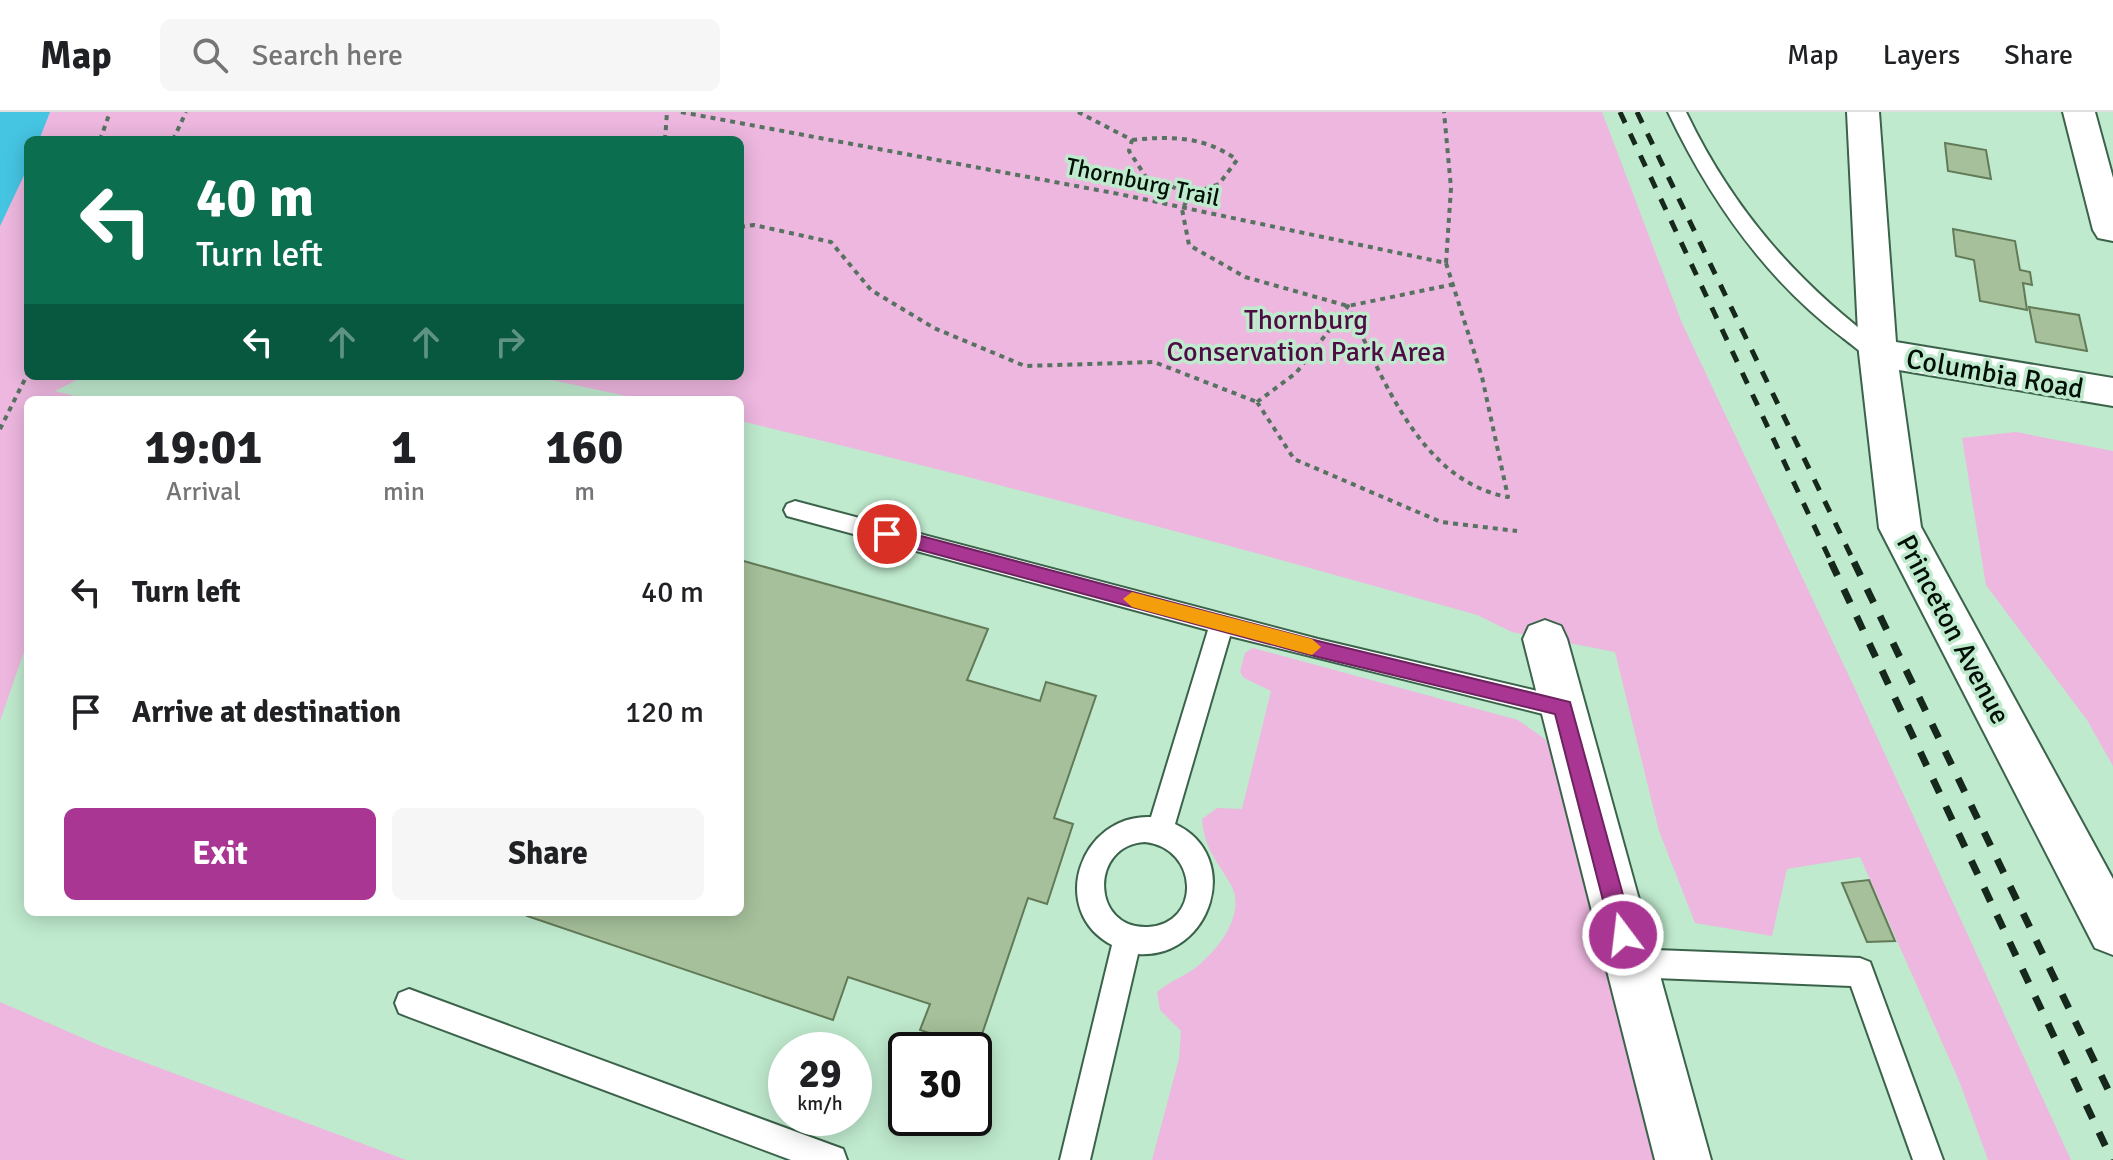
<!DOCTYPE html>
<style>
body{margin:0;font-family:Signika,sans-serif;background:#f6f6f6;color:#202124;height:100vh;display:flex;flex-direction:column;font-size:30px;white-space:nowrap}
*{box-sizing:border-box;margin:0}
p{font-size:26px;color:#757577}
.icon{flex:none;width:44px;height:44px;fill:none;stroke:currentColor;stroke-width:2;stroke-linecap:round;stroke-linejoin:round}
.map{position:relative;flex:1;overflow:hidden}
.details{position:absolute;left:24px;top:284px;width:720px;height:520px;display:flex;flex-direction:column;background:#fff;border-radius:12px;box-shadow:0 4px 20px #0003}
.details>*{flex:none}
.hud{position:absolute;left:24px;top:24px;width:720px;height:244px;border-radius:12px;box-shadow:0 4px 20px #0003;background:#0b6e4f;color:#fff;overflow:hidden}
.speed{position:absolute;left:768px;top:920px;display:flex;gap:16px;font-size:40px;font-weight:700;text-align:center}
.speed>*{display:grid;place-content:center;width:104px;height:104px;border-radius:50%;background:#fff;box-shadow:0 4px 20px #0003;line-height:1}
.speed small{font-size:20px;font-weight:400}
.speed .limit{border:4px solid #111;border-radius:12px;background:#fff;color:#111}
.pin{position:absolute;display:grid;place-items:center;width:68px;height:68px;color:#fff;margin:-34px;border:4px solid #fff;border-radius:50%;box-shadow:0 2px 8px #0007}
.me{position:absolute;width:88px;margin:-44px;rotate:345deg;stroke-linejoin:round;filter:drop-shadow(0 0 6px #0008)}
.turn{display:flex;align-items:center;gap:28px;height:168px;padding:0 40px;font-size:36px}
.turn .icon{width:104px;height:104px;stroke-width:2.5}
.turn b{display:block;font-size:56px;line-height:68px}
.lanes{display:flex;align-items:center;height:76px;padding:0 40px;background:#0003;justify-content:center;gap:40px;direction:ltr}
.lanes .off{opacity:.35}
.eta{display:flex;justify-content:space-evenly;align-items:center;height:136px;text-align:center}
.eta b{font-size:48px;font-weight:800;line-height:56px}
.primary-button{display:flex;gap:16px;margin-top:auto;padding:16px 40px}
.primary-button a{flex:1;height:92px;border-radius:12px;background:#a83692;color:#fff;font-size:32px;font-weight:800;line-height:92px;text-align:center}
.primary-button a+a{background:#f6f6f6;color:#202124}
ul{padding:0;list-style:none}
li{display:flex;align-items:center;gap:24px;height:120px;padding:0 40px}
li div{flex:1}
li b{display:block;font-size:30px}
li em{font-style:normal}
header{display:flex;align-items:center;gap:48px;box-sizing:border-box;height:112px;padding:0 40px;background:#fff;border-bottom:2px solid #e0e0e0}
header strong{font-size:38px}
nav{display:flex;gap:44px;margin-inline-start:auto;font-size:28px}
.search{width:560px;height:72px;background:#f6f6f6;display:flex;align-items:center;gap:20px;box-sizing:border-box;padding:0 28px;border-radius:12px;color:#757577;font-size:30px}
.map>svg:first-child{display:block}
.green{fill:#edb7df}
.water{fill:#45c5e2}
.building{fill:#a6c09b;stroke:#627a57;stroke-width:2}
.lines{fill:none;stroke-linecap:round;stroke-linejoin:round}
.lane-casing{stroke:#3b624a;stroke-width:4}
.street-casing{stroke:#3b624a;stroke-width:4}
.path{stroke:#577261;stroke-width:4;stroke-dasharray:5 5;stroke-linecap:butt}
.lane{fill:#fff;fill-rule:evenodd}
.street{fill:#fff;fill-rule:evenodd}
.rail-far1{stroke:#16271c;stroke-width:5;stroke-dasharray:12 12;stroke-linecap:butt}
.rail{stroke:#16271c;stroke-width:7;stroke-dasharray:15 15;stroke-linecap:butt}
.route{fill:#a83692;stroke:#6d235f;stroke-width:2}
.slow{fill:#f59e0b}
.labels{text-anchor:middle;stroke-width:7;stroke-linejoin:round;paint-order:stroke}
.far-street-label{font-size:24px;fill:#021007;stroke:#bfeace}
.park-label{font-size:28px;fill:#4f0c44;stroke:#bfeace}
.street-label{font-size:28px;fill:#021007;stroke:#bfeace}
</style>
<header>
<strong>Map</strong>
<div class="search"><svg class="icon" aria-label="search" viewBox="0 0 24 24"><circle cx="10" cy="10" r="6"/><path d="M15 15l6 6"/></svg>Search here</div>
<nav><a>Map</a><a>Layers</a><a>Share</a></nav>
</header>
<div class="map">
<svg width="2113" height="1048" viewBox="0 0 2113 1048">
<rect width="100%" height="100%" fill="#bfeace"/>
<path class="green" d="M40,0H1602L1682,211L1856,579L2071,1048H1988L1960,971L1860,745L1787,757L1772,824L1695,811L1659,719L1615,540L1512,520L1477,503C1233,433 988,368 740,309V288H645L533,264H740V28H28V264H85L55,279L91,288H28V528L0,609V90Z
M2016,320L2113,339V654L2087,608L1986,473L1962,326Z
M1253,536L1518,608L1545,627L1565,663L1658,1048H1152L1179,947L1181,919L1160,898L1157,880C1169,870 1182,865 1194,857C1217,840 1247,802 1231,773C1216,746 1205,739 1202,707L1217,696L1242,697L1271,579L1244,566L1240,560L1245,541Z
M0,890L101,934L406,1048H0Z"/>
<path class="water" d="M0,0H50L39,28H28V55L0,114Z"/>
<path class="building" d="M1945,31L1986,38L1991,67L1948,59Z
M1953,117L2015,129L2020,158L2030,160L2032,173L2023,171L2027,198L1980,189L1974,148L1956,144Z
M2029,195L2079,203L2087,239L2036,230Z
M740,448L988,517L967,568L1040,589L1046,570L1096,584L1054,706L1073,712L1047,792L1028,786L977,937L920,918L930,892L848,865L833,908L527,804L529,800H740Z
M1869,768L1895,829L1867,830L1842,771Z"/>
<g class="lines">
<g class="lane-casing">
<path id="lane" d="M1668,0H1686C1733,98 1798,172 1885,236L1888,241L1885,246C1869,251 1856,235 1843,226C1765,167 1710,88 1668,0Z
M795,389L1318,527L1563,585L1572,588L1575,596L1572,604L1563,607L1230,524L1175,712C1244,744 1211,847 1138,842L1090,1048H1060L1112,833C1047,799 1080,702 1151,705L1208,518L787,404L784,398L787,392ZM1145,730C1199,736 1202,812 1148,815C1091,818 1089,733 1145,730Z
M1630,837L1860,846L1870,850L1943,1048H1913L1851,874L1630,865L1620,861L1616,851L1620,841Z
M409,877L832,1033L843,1037L847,1048H791L409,905L399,901L395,891L399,881Z"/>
</g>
<g class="street-casing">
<path id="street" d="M1847,0H1879L1896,230L2113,266V294L1899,258L1921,415L2113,767V843L2095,836L1879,416L1859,241Z
M2063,0H2095L2113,66V129L2098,126L2093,118Z
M1545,508L1561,514L1567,527L1711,1048H1655L1523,527L1529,514Z"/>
</g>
<path class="path" d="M681,0L1119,82L1446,151L1451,76L1444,0
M1078,0L1132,28L1129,39L1146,65L1191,82L1182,97L1189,133L1245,165L1348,194L1455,172
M100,28L110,0
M173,28L186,0
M665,28L667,0
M1132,28C1170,24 1205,24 1237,48L1219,72L1191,82
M740,115L754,113L831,130L871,178L934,216L1025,254L1154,250L1257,290
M1257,290L1296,261L1348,194C1383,266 1420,369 1508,385L1482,265L1446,151
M1257,290L1294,347L1441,410L1517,419
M0,317L28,261"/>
<use href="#lane" class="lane"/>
<use href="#street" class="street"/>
<path class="rail-far1" d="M1620,0L1832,452
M1637,0L1855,452"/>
<path class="rail" d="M1831,450L2112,1048
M1854,450L2113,988"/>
</g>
<path class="route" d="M887,415L1318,529L1570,590L1634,823L1630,830L1623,833L1616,830L1612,823L1555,602L1318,545L887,429L878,422Z"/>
<path class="slow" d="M1132,480L1312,527L1321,535L1312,543L1132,495L1123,487Z"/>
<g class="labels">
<g class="far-street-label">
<text transform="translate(1143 70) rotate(12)" y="8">Thornburg Trail</text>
</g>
<g class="park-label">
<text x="1306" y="217">Thornburg<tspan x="1306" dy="32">Conservation Park Area</tspan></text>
</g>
<g class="street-label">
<text transform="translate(1995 261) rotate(10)" y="10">Columbia Road</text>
<text transform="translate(1954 517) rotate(62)" y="10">Princeton Avenue</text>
</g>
</g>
</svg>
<div class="speed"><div>29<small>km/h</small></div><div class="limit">30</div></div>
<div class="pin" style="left:887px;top:422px;background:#d93025"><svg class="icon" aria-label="arrive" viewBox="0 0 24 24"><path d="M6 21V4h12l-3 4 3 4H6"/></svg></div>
<svg class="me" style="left:1623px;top:823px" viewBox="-20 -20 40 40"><circle r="17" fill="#a83692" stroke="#fff" stroke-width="3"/><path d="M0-11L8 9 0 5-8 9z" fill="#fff"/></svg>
<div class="hud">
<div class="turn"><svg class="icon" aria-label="left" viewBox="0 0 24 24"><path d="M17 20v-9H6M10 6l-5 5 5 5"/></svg><div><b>40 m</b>Turn left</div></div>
<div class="lanes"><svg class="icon" aria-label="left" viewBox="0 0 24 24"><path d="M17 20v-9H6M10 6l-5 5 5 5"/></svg><svg class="icon off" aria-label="ahead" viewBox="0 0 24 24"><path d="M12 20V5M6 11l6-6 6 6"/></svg><svg class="icon off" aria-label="ahead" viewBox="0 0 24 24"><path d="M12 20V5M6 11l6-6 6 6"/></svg><svg class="icon off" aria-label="right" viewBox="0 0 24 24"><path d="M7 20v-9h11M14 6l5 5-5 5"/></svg></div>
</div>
<section class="details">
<div class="eta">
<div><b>19:01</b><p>Arrival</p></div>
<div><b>1</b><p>min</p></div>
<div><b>160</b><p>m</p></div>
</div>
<ul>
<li><svg class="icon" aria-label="left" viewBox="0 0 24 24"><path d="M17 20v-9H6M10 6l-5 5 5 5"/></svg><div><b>Turn left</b></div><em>40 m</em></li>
<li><svg class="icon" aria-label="arrive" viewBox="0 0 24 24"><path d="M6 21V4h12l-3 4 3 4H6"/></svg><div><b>Arrive at destination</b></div><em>120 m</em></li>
</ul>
<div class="primary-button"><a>Exit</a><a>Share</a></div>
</section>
</div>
